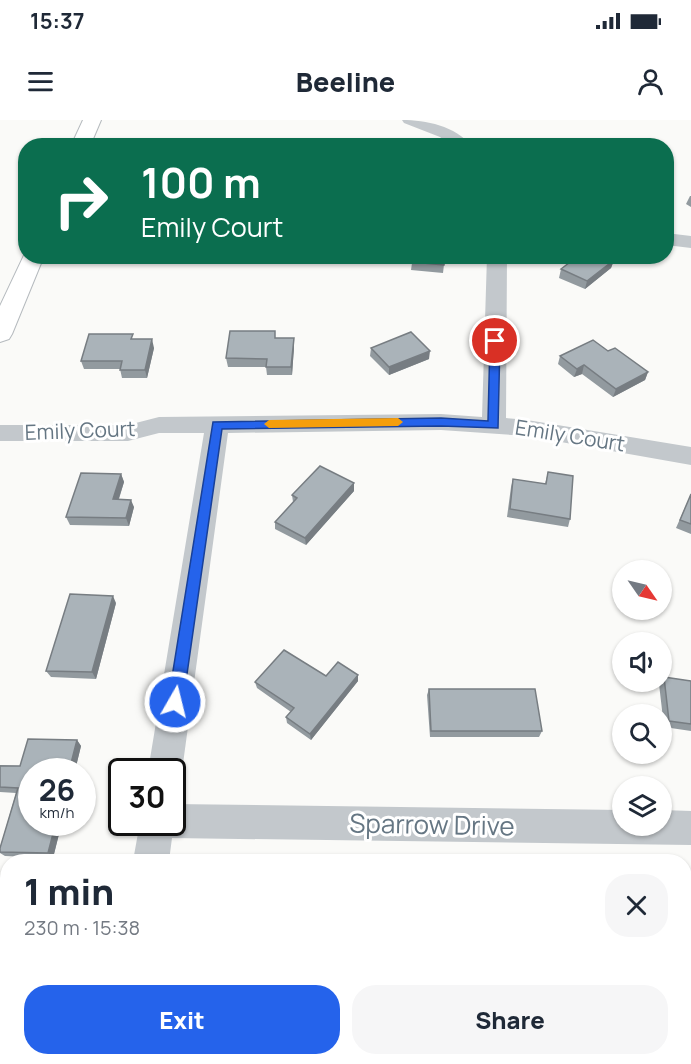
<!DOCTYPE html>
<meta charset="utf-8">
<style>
body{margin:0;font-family:Manrope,sans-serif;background:#f6f6f7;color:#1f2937;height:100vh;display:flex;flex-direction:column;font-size:22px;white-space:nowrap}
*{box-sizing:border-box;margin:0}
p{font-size:20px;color:#747a83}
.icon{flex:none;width:33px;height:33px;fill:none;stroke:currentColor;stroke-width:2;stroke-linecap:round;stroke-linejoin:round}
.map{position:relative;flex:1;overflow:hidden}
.details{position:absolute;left:0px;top:734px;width:692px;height:212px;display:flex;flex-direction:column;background:#fff;border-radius:24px 24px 0 0;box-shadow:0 2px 4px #0004}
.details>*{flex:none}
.hud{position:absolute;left:18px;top:18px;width:656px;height:126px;border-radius:24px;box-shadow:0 2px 4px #0004;background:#0b6e4f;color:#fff;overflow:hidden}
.needle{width:39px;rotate:124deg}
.fabs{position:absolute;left:612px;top:440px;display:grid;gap:12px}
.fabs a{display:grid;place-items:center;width:60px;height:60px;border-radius:50%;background:#fff;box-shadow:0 2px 4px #0004;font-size:30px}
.speed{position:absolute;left:18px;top:638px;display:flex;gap:12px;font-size:30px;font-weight:700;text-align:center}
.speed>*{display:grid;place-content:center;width:78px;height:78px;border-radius:50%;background:#fff;box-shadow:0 2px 4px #0004;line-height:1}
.speed small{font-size:15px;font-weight:400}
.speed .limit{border:3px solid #111;border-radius:9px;background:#fff;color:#111}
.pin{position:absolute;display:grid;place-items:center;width:51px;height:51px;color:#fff;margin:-26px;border:3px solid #fff;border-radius:50%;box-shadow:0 2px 6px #0007}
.me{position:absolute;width:66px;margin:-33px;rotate:8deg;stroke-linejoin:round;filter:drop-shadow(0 0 4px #0008)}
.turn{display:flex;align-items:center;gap:21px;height:126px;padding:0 24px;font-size:27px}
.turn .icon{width:78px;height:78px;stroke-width:2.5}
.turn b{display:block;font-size:42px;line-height:51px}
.round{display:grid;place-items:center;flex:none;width:63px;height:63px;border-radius:24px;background:#f6f6f7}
.summary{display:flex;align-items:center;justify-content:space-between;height:102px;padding:0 24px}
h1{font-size:36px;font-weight:800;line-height:45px}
.button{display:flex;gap:12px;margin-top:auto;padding:12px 24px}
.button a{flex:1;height:69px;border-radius:24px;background:#2563eb;color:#fff;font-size:24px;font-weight:800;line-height:69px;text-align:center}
.button a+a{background:#f6f6f7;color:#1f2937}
.status{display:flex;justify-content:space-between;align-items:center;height:42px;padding:0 30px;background:#fff;direction:ltr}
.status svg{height:16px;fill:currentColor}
header{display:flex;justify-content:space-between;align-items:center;height:78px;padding:0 24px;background:#fff;font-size:27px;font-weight:800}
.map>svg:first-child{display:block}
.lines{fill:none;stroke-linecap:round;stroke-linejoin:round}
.major-casing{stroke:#b5babe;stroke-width:2}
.minor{fill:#c3c8cc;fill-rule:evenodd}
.major{fill:#fff;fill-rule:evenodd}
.wall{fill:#929a9f}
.shaded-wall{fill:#777d82}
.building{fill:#aab3b9;stroke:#777d82;stroke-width:1.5}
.route{fill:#2563eb;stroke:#184099;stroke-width:1.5}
.slow{fill:#f59e0b}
.labels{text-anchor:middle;stroke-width:6;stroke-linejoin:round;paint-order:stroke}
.street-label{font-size:21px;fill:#657683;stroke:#fff}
.near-street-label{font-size:26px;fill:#657683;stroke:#fff}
</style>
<div class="status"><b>15:37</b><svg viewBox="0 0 49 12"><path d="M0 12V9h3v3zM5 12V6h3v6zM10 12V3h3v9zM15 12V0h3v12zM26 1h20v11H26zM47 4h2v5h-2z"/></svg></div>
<header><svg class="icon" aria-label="menu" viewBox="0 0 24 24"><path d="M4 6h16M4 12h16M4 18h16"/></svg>Beeline<svg class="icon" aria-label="person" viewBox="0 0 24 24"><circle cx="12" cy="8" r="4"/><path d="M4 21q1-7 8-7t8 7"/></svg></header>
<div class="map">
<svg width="691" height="944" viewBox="0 0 691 944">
<rect width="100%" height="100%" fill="#fafaf8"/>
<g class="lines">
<g class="major-casing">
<path id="major" d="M83,0H101L90,26H71Z
M26,131V136H44L12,214L9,219L0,222V186Z"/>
</g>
<path class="minor" d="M402,0C426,0 455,6 472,26H452L440,17L404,3Z
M666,113L691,116V128L666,125Z
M487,136H507L506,298L527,300L691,327V345L527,316L441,310L228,313L182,651L177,662L172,664V651H148L204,313H159L128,321H0V305H128L159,297L441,294L482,297Z
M172,684L622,690V705H662V690L691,691V725L172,718L169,741H133L140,702H172Z
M100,938H142L141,944H99Z"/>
<use href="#major" class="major"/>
</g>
<path class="wall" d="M690,76H691V87L686,84Z
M413,136H445L443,153L411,150Z
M614,140L611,148L585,169L559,158L561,149Z
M276,218H294V227L292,255H267L266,247H228L226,238Z
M134,219L154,228L147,258H122L120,249H84L81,241Z
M371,228L429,239L389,255L370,236Z
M608,231L648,252L645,260L613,277L582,254L574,257L558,244L560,236Z
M548,352L570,399L568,407L507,397L511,367L513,359L545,364Z
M121,354L124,362L119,379L134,387L129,406L70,405L66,397Z
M354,363V371L306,425L275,409V402L293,382L292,375Z
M691,374V414L676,408Z
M116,483L96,559L51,557L46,551Z
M664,557L691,561V611L664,607L659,564Z
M358,561L311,620L287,603L286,597L291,592L257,568L255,562Z
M429,569L542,611L539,617H430L427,575Z
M77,620L81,626L53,738L5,736L0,733V728L16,673L0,672V645L20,646Z
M691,804V887L684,870V805Z"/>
<path class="shaded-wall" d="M614,140L611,148L585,169L587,161Z
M294,218V227L292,255L291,247Z
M152,219L154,228L147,258L145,250Z
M430,231L429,239L389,255V247Z
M584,245L582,254L574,257L577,249Z
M648,252L645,260L613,277L616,269Z
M121,354L124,362L116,387L113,379Z
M354,363V371L306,425L305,418Z
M131,380L134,387L129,406L126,398Z
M113,476L116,483L96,559L92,552Z
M358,555V561L311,620L310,614Z
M77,620L81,626L75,651H69Z
M56,702H62L53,738L48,733Z
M12,938H19L17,944H10Z"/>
<path class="building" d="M413,136H445L444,145L412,142Z
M578,136H605L614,140L587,161L561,149Z
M230,211H275V218H294L291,247H266L267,239L226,238Z
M411,212L430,231L389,247L371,228Z
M89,214H133L131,219H152L145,250H120L122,241H81Z
M593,220L608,231L615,228L648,252L616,269L584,245L577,249L560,236Z
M320,346L354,363L305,418L275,402L297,378L292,375Z
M548,352L573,356L570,399L510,389L513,359L546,364Z
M81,353L121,354L113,379L131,380L126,398L66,397Z
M691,374V404L680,400Z
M70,474L113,476L92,552L46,551Z
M284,530L326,556L338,542L358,555L310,614L286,597L294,588L255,562Z
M664,557L691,561V604L669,601Z
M429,569H535L542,611H431Z
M28,619L77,620L69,651H32V702H56L48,733L0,732V728L18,668L0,667V646H20Z
M691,804V869L684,853V805Z
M0,873L8,874V938H12L10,944H0Z
M302,938H376L372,944H366L360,939L357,944H321L316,940L314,944H310Z"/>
<path class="route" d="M495,217L500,221L498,308L441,306L222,309L183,582L181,587L175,589L170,587L168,582L213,302L441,298L488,301L490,221Z"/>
<path class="slow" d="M398,298L403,302L398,306L269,308L264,304L269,300Z"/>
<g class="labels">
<g class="street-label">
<text transform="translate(80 311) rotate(-2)" y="7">Emily Court</text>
<text transform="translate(570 316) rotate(9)" y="7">Emily Court</text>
</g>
<g class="near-street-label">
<text transform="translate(432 705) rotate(1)" y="9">Sparrow Drive</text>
</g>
</g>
</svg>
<div class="fabs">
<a><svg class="needle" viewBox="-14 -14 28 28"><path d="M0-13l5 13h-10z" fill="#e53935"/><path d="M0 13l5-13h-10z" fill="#747a83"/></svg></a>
<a><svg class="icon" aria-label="sound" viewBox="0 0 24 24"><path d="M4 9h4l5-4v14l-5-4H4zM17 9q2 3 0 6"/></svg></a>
<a><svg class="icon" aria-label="search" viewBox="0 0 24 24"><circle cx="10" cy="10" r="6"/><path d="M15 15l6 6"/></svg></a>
<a><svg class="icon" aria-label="layers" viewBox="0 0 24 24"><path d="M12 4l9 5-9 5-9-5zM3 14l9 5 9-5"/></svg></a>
</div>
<div class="speed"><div>26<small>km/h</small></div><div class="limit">30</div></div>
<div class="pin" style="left:495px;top:221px;background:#d93025"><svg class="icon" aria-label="arrive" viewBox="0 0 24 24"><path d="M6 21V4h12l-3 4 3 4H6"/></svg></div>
<svg class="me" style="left:175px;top:582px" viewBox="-20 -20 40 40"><circle r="17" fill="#2563eb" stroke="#fff" stroke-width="3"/><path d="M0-11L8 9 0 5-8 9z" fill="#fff"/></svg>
<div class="hud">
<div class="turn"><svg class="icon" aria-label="right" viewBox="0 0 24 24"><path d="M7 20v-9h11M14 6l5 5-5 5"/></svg><div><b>100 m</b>Emily Court</div></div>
</div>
<section class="details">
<div class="summary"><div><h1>1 min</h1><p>230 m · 15:38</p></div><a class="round"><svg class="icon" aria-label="close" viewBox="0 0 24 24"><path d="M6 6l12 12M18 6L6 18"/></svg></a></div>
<div class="button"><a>Exit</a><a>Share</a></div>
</section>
</div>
